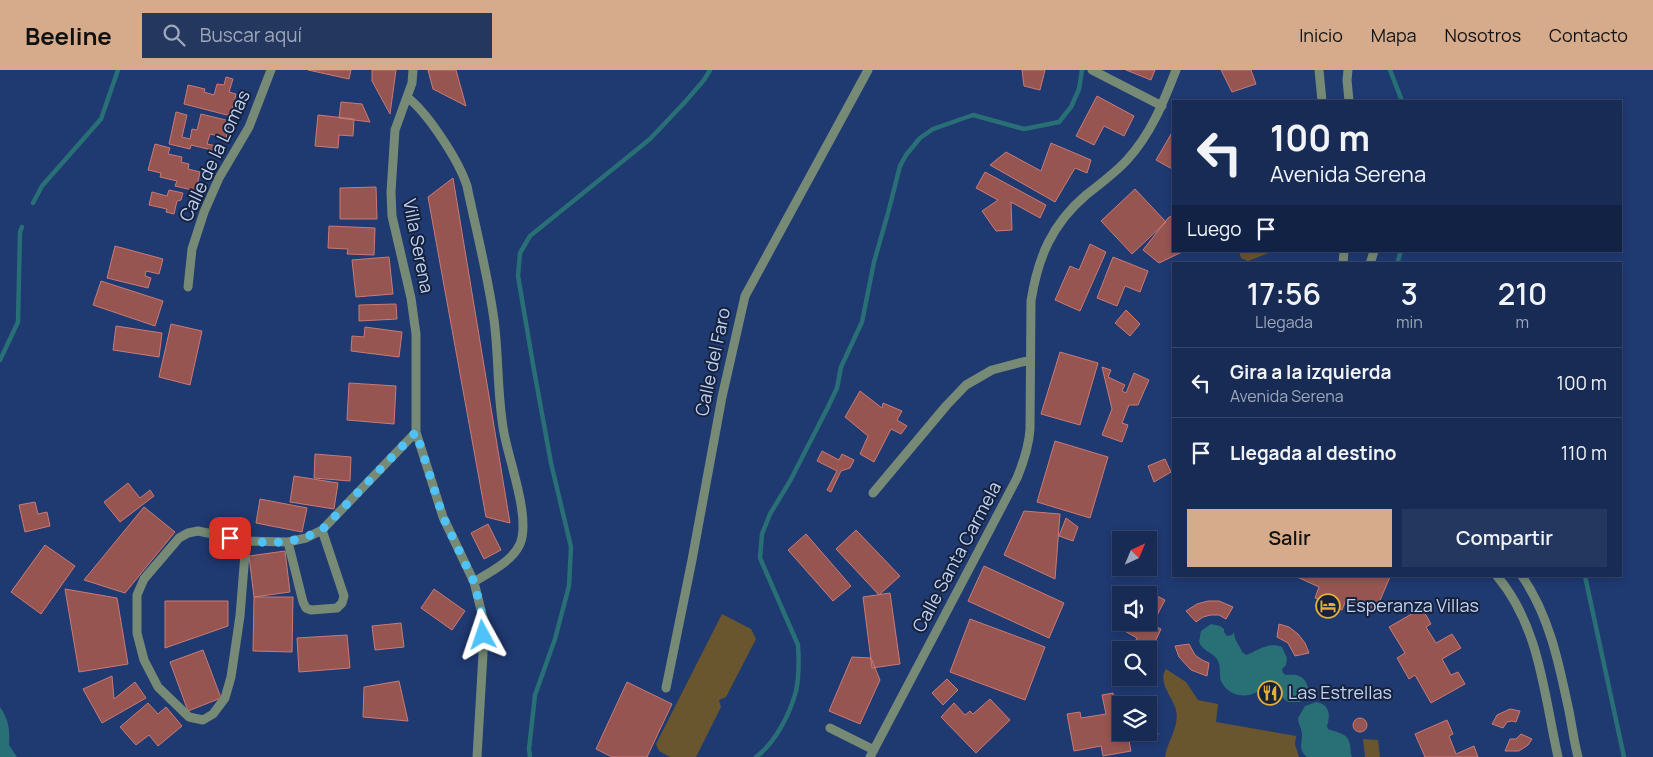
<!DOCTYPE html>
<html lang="es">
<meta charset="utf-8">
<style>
body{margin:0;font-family:Manrope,sans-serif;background:#24375f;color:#f1f3f6;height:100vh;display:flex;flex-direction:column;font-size:19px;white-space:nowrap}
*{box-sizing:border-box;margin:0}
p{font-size:16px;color:#9ea7b9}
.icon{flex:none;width:28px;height:28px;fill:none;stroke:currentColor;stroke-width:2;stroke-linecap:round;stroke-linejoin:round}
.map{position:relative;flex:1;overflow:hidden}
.details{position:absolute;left:1172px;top:192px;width:450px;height:315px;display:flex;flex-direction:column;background:#172b55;border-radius:0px;box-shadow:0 2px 8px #0003,0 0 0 1px #36476c}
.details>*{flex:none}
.hud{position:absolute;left:1172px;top:30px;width:450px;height:152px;border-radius:0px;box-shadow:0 2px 8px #0003,0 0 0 1px #36476c;background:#172b55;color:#f1f3f6;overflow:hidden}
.needle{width:32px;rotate:44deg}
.buttons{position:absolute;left:1112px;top:461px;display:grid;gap:10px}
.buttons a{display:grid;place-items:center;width:45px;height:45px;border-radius:0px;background:#172b55;box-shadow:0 2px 8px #0003,0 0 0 1px #36476c;font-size:25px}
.pin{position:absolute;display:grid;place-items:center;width:42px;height:42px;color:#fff;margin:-21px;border-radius:10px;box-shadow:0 2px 8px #0006}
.me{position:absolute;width:55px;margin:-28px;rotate:355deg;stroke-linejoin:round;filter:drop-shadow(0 0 4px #0008)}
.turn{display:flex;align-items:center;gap:18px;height:105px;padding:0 15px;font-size:22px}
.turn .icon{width:65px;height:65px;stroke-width:2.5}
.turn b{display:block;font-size:35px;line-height:42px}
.then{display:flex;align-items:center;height:48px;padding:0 15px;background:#0003;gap:10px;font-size:19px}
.eta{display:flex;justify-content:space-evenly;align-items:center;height:85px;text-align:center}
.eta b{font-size:30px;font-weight:600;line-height:35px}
.button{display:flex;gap:10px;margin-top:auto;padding:10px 15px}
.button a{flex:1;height:58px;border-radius:0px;background:#d6ab8b;color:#111;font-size:20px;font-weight:600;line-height:58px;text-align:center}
.button a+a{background:#24375f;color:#f1f3f6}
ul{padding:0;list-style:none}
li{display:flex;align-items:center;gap:15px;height:70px;padding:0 15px;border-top:1px solid #36476c}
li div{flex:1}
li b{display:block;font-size:19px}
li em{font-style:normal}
header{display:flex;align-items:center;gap:30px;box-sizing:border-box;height:70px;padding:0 25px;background:#d6ab8b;color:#111}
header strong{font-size:24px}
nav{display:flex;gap:28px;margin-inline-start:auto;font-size:18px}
.search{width:350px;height:45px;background:#24375f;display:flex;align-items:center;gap:12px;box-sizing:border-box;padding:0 18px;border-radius:0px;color:#9ea7b9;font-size:19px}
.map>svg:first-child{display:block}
.green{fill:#6a562e}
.water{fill:#296f76}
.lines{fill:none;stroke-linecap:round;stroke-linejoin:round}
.stream{stroke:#296f76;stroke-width:4.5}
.building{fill:#965551;stroke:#ca7a75}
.minor{stroke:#768a75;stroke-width:9}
.route{stroke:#4fc3f7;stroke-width:9;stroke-dasharray:0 16.2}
.labels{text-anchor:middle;stroke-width:4;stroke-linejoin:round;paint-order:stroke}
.street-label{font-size:18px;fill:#c0d2f4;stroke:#16223c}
.poi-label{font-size:18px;fill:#c0d2f4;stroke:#16223c;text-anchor:start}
</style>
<header>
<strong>Beeline</strong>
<div class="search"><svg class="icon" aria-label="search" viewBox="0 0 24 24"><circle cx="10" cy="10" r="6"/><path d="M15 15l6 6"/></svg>Buscar aquí</div>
<nav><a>Inicio</a><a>Mapa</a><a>Nosotros</a><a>Contacto</a></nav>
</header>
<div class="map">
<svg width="1653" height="687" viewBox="0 0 1653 687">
<rect width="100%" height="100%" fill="#1f3971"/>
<path class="green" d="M1239,181H1274L1248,191L1241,188Z
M722,544L751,559L756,569L726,627L719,630L721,637L696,687H670L659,681L656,674Z
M1166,599L1186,612L1198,630L1218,634L1216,652L1296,666L1295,674L1299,687H1165C1167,672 1180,656 1176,640C1173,627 1157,612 1166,599Z
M1363,669L1378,670L1380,687H1365Z"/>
<path class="water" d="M1211,554L1220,556L1224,559V562L1227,566L1232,565L1234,562C1234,571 1240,575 1242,582L1246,585C1257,581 1269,571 1282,577L1287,588L1286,595L1282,599L1283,603L1286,605C1297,604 1304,605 1308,617L1306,626L1300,632H1288C1279,627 1280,617 1271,613C1264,614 1261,620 1255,623C1242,629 1227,624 1221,611C1219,604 1221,597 1218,591C1214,582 1203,582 1199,572L1201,561Z
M1316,632C1329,634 1331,644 1327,656L1328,659C1337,663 1348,662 1350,675C1351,680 1350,682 1352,687H1307C1298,680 1302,674 1302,665C1302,659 1298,654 1298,648L1305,636Z
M0,637C9,650 10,660 9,675L17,687H0Z"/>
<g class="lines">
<path class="stream" d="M1390,0L1402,31
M33,133L42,116L101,49L118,0
M1397,194L1401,181
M0,290L18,252L20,162L22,157
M1585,506L1624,687
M530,687L529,679L535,625L555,569L569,516L571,477L551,393L534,300L518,206L520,183L530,166L650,69L685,32L704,10L710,0
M756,687C775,673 790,644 796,621C799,607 799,590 798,575L760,488L762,464L770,444L790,411L828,337L837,318L841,297L862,252L874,192L888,143L900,96L906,85L920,68L933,59L973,45L1024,59L1059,52L1071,37L1079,19L1082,0"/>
</g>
<path class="building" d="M308,0H351L349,9Z
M372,0H396L390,44L372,11Z
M428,0H456L466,36L433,19Z
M1022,0H1045L1040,20L1024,16Z
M1126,0H1155L1151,10Z
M1221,0H1251L1256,14L1232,22Z
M226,7L233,9L229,22L236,24L231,46L184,34L188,15L205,19L204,22L214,25L217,14L224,15Z
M1097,26L1134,46L1124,66L1104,56L1094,75L1076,66Z
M341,32L362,34L370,52L339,48Z
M176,42L187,45L182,67L190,69L192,59L197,60L201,44L230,51L226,68L210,64L207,74L217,76L216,81L191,75L190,79L169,74Z
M318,45L354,49L353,66L339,65L338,78L315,76Z
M1174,59V100L1156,90Z
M1051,73L1091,90L1087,103L1075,98L1055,132L990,95L1006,82L1041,101Z
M155,74L170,78L168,84L182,87L181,92L189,94L188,99L200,102L196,121L175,116L177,111L160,107L161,103L148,100Z
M985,102L1046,135L1040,148L1011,132L1012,160L996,161L982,141L998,130L976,118Z
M453,108L510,453L486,447L428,127Z
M376,117L377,149H340V118Z
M1135,119L1166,152L1132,184L1101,151Z
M169,120L183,123L181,130L177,131L174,144L166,142L167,139L149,135L152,122L167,126Z
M1174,144V181H1184L1159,193L1143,180L1168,148Z
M329,156L375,158L374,185L347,184L348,179L328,178Z
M1090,174L1106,182L1080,241L1055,230L1070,196L1079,200Z
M115,176L163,189L159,204L146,201L145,206L151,208L148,218L107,208Z
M389,187L393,224L356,227L352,190Z
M1113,187L1148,201L1140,222L1125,216L1117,236L1097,228Z
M101,211L163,231L155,256L93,235Z
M396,234L397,249L359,251V235Z
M1126,240L1140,254L1130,266L1115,253Z
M171,254L202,261L190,315L159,307Z
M116,256L162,263L159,287L113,280Z
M365,257L402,262L399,287L351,281L352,266L364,267Z
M1060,282L1098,293L1080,355L1041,344Z
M1102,297L1111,300L1108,307L1125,315L1122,321L1126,323L1134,303L1149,310L1138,335H1129L1122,353L1128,355L1122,372L1102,365L1112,339Z
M349,313L396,316L394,354L347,350Z
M860,321L882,338L883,333L902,341L897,350L907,356L901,364L891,359L874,392L860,384L868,366L845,347Z
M1055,371L1108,387L1090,448L1037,432Z
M822,381L839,390L842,384L854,390L850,398L841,401L831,422L827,420L837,401L817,391Z
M315,384L351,387L350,411L314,408Z
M1165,389L1171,402L1154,412L1148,396Z
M294,406L338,413L334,439L290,432Z
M128,413L140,428L150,420L154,426L120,452L104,432Z
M260,429L307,438L302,462L256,453Z
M35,432L38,444L47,442L50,456L25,462L19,435Z
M144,437L175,462L125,523L84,510Z
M1024,441L1060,444L1055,509L1004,485Z
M1066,448L1078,457L1073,471L1059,466Z
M488,454L501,480L484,489L471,463Z
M856,460L900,506L879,525L836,479Z
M806,464L851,516L833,531L788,480Z
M45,475L75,496L41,544L11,522Z
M285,481L290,522L254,527L249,486Z
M984,496L1064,533L1049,568L968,531Z
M1295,506H1390V507L1375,542L1346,530L1342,540L1315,528L1319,517Z
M1141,518L1165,530L1152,555L1161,559L1149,585V580H1135L1132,578L1137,568L1121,559L1124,552H1149V525H1138Z
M65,519L117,528L128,594L79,602Z
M434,519L465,541L452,560L421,538Z
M890,523L900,594L872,598L863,527Z
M254,527H293L292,582L253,581Z
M165,531H228V556L165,578Z
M1208,531H1219L1233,537L1226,549L1219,545H1211L1203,547L1196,552L1186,541L1197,534Z
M1422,538L1431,554L1426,557L1436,573L1452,564L1461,578L1442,589L1451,605L1458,602L1465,614L1431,633L1415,605L1409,609L1397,588L1405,583L1389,557Z
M970,549L1045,577L1025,630L950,602Z
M401,553L404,577L375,580L372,556Z
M1279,554L1289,557L1298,564L1305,573L1309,583L1295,586L1288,573L1277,567Z
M347,565L350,598L299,602L297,568Z
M1189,574L1195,585L1202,590L1209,593L1207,606L1191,600L1179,587L1175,576Z
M203,580L221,628L188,641L170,592Z
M852,587L871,588L880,610L860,654L829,641Z
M112,606L114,629L135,612L146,628L102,653L83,619Z
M947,609L958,620L943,635L932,623Z
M399,611L408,651L363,647L364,617Z
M627,612L672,634L647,687H612L596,679Z
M1269,613L1276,615L1279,621L1273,633L1260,628L1262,617Z
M1113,623L1116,641L1121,640V662H1149V635H1135L1134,630L1151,627L1158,665L1129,671L1131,681L1103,686L1101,676L1074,681L1067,644L1080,642L1081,648L1106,644L1102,625Z
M990,629L1010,650L976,683L941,647L954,633L965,645L970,641L973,644Z
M148,633L158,644L166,637L182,656L158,676L149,665L136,675L120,657Z
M1510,639L1520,641L1516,652L1512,651L1507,652L1503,658L1492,654L1497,645Z
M1353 655a7 7 0 1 1 14 0a7 7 0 1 1-14 0Z
M1447,650L1453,664L1449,666L1456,684L1474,676L1478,687H1425L1415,664Z
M1521,664L1532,669L1528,675L1519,681H1505L1510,669H1516Z"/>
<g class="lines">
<path class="minor" d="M413,0L412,13L395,60L391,122L392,146L411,228L416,264V362L443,447L474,512L483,548V584L477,687
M1092,0L1162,36
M1319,0L1322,31
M1348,0L1347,10L1349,31
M407,27C428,43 459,91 467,116C476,160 488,205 494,250C499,287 497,326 504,363C509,391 531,448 520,474C512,492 489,502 474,512
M1343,194L1344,181
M1370,194L1374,181
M188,217L192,179L204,142L219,108L249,57L271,0
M873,423L946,336L966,315L992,300L1030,290
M246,471L240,546L231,607L225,628L213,644L203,650L189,647L158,617L144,590L137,563V525L144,509L179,468L188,463L198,461L246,471L288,472L306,468L322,460L416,362
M288,472L303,532L306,538L311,540L337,538L342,533L344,526L322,460
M1497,506C1540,557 1544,625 1558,687
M1522,506C1550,547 1559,594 1569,641C1572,656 1574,672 1578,687
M666,618L692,490L722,327L745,226L868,0
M830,658L874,680
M870,687L1017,408C1024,391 1029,376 1030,359L1031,231C1038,187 1052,154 1086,125C1100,114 1115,103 1127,90C1151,64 1163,33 1176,0"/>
</g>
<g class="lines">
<path class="route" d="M230,468C265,474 290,476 322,460L416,362L443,447L474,512L483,548V565"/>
</g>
<defs>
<g id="hotel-ring" transform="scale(1.25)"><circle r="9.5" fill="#16223c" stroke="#e3ae35" stroke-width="1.5"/><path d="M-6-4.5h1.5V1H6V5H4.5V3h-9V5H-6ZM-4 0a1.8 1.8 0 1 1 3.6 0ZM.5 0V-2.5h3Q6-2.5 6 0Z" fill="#e3ae35"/></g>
<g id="restaurant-ring" transform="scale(1.25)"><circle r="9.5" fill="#16223c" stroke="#e3ae35" stroke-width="1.5"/><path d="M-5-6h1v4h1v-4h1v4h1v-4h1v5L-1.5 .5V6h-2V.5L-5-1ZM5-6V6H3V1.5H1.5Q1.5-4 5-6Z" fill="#e3ae35"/></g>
</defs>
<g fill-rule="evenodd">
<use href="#hotel-ring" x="1328" y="536"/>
<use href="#restaurant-ring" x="1270" y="623"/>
</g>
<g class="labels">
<g class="street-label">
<text transform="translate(215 86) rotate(-65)" y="6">Calle de la Lomas</text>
<text transform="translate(418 176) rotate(79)" y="6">Villa Serena</text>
<text transform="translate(713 292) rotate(-78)" y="6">Calle del Faro</text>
<text transform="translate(957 487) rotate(-62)" y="6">Calle Santa Carmela</text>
</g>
<g class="poi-label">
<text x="1346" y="542">Esperanza Villas</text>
<text x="1288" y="629">Las Estrellas</text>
</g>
</g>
</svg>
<div class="buttons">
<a><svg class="needle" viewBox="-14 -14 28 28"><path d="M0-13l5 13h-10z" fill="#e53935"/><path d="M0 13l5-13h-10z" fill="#9ea7b9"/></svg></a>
<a><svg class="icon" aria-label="sound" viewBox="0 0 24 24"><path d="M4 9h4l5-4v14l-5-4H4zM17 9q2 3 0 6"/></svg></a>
<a><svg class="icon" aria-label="search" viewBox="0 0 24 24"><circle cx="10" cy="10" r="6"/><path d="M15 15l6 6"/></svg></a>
<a><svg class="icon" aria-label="layers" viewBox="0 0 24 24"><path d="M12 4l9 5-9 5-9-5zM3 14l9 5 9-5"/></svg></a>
</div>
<div class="pin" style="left:230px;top:468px;background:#d93025"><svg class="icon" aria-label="arrive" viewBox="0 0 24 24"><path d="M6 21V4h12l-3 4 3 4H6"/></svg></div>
<svg class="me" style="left:483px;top:565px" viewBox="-20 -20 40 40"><path d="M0-17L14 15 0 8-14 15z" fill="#4fc3f7" stroke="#fff" stroke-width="4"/></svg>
<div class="hud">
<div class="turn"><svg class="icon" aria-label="left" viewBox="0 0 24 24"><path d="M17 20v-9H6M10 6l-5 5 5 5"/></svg><div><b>100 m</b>Avenida Serena</div></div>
<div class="then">Luego<svg class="icon" aria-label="arrive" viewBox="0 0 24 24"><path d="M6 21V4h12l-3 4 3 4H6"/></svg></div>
</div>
<section class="details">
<div class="eta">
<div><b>17:56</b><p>Llegada</p></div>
<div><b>3</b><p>min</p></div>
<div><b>210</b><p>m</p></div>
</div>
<ul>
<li><svg class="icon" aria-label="left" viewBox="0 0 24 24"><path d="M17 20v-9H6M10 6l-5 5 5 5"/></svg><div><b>Gira a la izquierda</b><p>Avenida Serena</p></div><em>100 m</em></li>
<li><svg class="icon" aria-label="arrive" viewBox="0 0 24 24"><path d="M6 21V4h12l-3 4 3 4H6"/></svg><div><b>Llegada al destino</b></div><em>110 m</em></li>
</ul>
<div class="button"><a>Salir</a><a>Compartir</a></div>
</section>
</div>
